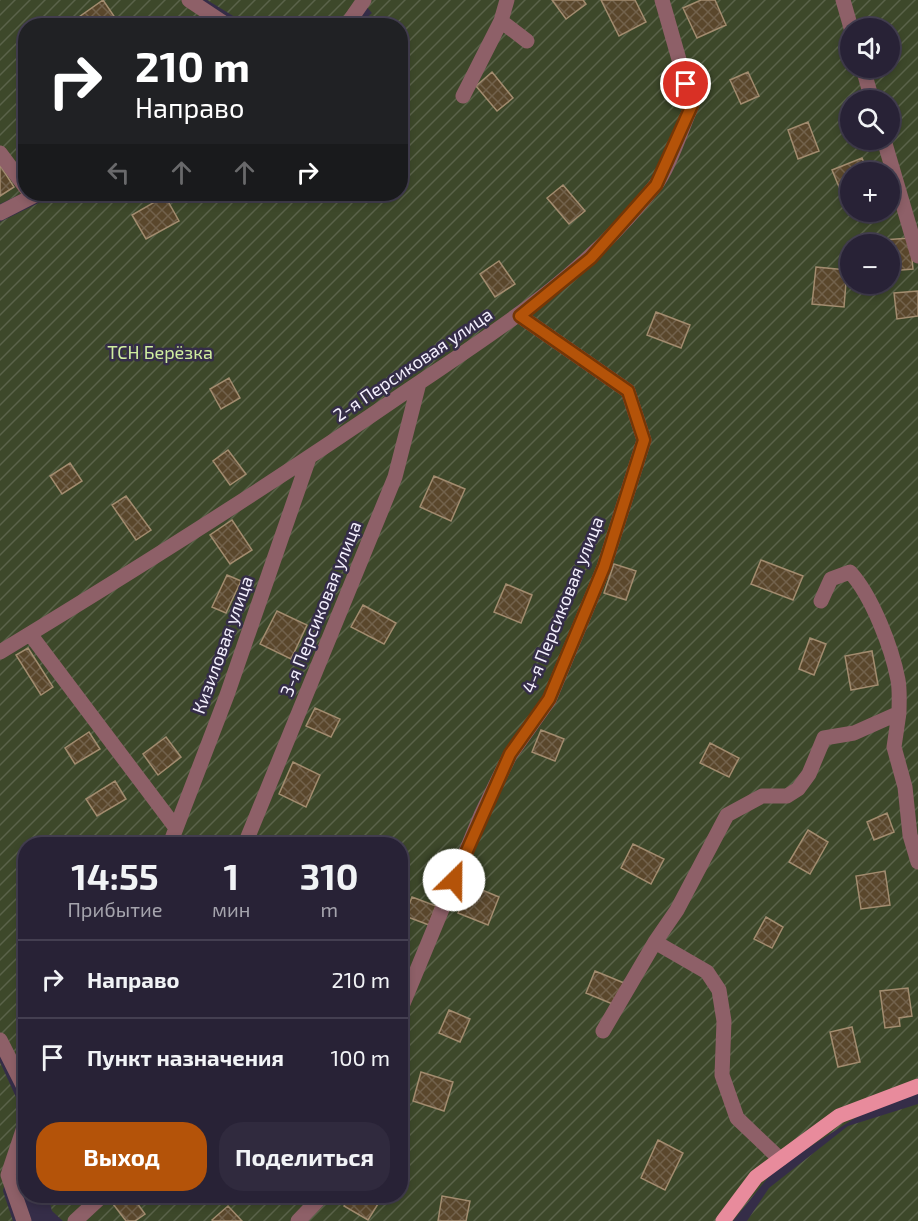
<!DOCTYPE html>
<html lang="ru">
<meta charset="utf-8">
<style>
body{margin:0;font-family:"Exo 2",sans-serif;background:#302a3e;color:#f1f3f6;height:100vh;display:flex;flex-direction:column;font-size:22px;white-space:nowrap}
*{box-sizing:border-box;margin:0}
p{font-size:20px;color:#a5a4ad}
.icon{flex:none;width:33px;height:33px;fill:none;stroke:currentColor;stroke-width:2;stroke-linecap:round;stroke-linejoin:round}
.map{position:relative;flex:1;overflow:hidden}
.sheet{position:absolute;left:18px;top:837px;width:390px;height:366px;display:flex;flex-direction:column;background:#282236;border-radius:24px;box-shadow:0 3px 9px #0003,0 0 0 2px #443f51}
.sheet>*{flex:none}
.top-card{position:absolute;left:18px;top:18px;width:390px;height:183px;border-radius:24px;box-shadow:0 3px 9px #0003,0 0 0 2px #443f51;background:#202124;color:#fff;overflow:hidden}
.tools{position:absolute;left:840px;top:18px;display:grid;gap:12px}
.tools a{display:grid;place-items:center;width:60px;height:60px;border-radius:50%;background:#282236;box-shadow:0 3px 9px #0003,0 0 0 2px #443f51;font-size:30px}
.pin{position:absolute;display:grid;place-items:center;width:51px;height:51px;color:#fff;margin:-26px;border:3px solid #fff;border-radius:50%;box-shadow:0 2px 6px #0007}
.me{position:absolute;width:66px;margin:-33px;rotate:23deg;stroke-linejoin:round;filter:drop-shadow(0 0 4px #0008)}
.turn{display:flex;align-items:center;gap:21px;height:126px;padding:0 18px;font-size:27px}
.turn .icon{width:78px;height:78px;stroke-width:2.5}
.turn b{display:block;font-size:42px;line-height:51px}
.lanes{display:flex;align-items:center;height:57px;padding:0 18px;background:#0003;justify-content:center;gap:30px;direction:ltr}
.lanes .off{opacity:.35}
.eta{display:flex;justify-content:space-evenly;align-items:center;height:102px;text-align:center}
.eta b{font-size:36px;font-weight:700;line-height:42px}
.cta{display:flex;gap:12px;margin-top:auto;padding:12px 18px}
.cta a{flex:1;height:69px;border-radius:24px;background:#b45309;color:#fff;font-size:24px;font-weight:700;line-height:69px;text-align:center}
.cta a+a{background:#302a3e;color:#f1f3f6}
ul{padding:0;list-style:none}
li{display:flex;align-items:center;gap:18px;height:78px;padding:0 18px;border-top:2px solid #443f51}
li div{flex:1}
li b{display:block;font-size:22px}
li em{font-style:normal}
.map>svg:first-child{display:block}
.garden{fill:url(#garden-furrows);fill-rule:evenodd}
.building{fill:url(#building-cross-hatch);stroke:#a28c6f;stroke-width:1.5}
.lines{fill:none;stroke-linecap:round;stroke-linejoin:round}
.minor{stroke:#8e6068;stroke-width:15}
.major{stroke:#e88b9c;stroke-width:15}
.route-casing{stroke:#753606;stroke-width:15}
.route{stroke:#b45309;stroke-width:10}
.labels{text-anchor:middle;stroke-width:5;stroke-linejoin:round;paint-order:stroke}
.park-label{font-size:18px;fill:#d0eea0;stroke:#352d48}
.street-label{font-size:18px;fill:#f4f0fe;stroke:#352d48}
</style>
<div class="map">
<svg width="918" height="1221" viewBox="0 0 918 1221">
<defs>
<pattern id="garden-furrows" width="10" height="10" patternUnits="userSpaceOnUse" patternTransform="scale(1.5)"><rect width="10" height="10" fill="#3d482a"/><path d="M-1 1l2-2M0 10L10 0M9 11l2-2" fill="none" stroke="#5a634a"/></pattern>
<pattern id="building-cross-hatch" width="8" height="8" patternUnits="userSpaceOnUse" patternTransform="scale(1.5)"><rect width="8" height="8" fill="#5a472c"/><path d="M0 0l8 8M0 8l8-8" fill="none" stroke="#72624c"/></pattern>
</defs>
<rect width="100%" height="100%" fill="#352d48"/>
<path class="garden" d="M0,0H200L241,25L26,26L25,192L0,204Z
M207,0H358L339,26L248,25Z
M368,0H918V1078L775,1169L733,1221H63L52,1211L48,1196H400V844H26L25,1100L0,1046V222L57,194H400V26L359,25L372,13L365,5ZM850,28H890V68H850ZM850,100H890V140H850ZM850,172H890V212H850ZM850,244H890V284H850Z
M0,1062L20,1106L3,1191L13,1221H0Z
M918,1104V1221H747L769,1188L848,1126Z"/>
<path class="building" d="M103,0L118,22L112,26H85L79,17Z
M552,0H583L586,4L566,19Z
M601,0H635L646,22L619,36Z
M701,0H715L726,25L697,38L683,8Z
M492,72L513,98L497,111L476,86Z
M748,72L759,96L741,104L730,80Z
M808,122L819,151L798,159L788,130Z
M862,158L868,172H850V190L842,194L832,170Z
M0,165L14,187L0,196Z
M563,185L585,211L569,224L547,198Z
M165,196L179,221L146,239L132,215Z
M910,238L913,269L890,271V244H883V240Z
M499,261L515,284L495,297L480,274Z
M816,267L847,270L844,307L812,304Z
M918,291V316L897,319L894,293Z
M656,312L690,325L681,348L647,335Z
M229,378L240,398L221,409L210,389Z
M228,450L246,474L230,485L213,461Z
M70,463L82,481L62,494L50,476Z
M434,476L465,489L451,521L420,507Z
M126,496L151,530L136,540L112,505Z
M232,520L252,550L230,564L210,535Z
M761,560L803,576L793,600L751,584Z
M614,564L636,571L626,600L604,593Z
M227,575L241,581L226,613L212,607Z
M506,584L532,595L521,623L494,612Z
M363,605L396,623L384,644L351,627Z
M277,611L307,625L291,659L260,644Z
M810,638L826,644L814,675L799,669Z
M28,648L53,687L41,695L16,655Z
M872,651L878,685L851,690L845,656Z
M315,708L340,719L331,737L306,726Z
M541,730L564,739L555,761L532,752Z
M89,732L100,749L75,764L65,748Z
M166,737L181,757L158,775L143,754Z
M710,743L739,758L729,777L700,763Z
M293,762L320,775L306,807L279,794Z
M115,781L126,799L97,816L86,799Z
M887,813L894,832L874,840L867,822Z
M808,830L828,842L810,874L789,862Z
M633,844L664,859L651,884L621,868Z
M885,871L890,905L861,909L856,876Z
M470,885L499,897L488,925L458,913Z
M412,897L436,906L429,925L405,916Z
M766,917L783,927L772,948L754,939Z
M400,919L409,923L403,938L400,937Z
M595,971L624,983L615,1005L586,993Z
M908,988L912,1016L899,1018L900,1026L885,1028L880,991Z
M449,1010L470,1019L460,1042L439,1033Z
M852,1027L860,1062L838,1067L830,1032Z
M421,1072L453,1082L444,1111L413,1101Z
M658,1140L683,1153L665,1190L641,1178Z
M125,1196H132L145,1214L135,1221H126L113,1204Z
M351,1196H383L368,1220L344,1206Z
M442,1196L470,1201L466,1221H438Z
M228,1206L242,1221H213L212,1220Z"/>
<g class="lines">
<path class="minor" d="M189,0L228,26
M843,0L851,28
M501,21L527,41
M346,26L364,0
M863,68L872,100
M463,96L501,21L507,0
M884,140L918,256
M0,153L26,188
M0,213L37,194
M821,601L831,579L850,572C872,596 892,648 898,680C900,691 899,703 899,713
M30,634L176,828
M0,652C137,569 272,484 404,393C497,330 584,277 654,187C669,169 682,127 692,105L662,0
M170,844L227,695L309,458
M245,844L395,477L419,383
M400,1011L481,815L510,755L549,700L604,567L644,440L628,391L520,316
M603,1031L655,942
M0,1040L26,1091
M780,1159L737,1118L722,1075L724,1021L719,990L707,972L655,942L677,910L727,815L762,796H787L798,789L809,774L824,738L854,733L899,713L894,747L905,787L910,835L918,862
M24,1221L8,1175L26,1121
M75,1221L102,1196
M298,1221L322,1196"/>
<path class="major" d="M723,1221L756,1177L839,1116L918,1086"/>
</g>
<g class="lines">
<g class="route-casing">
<path id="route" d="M454,880L510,754L549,699L604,567L644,440L628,391L520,316L591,258L656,185L692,105L686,84"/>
</g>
<use href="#route" class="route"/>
</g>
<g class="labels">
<g class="park-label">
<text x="160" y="359">ТСН Берёзка</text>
</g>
<g class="street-label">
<text transform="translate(413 365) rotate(-34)" y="6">2-я Персиковая улица</text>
<text transform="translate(563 605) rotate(-68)" y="6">4-я Персиковая улица</text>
<text transform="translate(321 609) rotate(-68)" y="6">3-я Персиковая улица</text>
<text transform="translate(223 645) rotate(-70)" y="6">Кизиловая улица</text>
</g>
</g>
</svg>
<div class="tools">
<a><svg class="icon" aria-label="sound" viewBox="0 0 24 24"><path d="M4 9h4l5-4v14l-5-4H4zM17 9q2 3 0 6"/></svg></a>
<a><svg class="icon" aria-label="search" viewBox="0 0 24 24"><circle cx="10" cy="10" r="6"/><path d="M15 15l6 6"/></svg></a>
<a>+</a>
<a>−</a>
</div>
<div class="pin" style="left:686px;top:84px;background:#d93025"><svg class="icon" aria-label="arrive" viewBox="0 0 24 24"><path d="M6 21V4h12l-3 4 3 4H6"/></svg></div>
<svg class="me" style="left:454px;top:880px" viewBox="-20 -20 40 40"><circle r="19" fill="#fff"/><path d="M0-13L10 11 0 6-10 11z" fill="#b45309"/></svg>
<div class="top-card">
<div class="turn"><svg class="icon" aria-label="right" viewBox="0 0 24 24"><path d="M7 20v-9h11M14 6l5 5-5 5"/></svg><div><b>210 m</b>Направо</div></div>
<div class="lanes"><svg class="icon off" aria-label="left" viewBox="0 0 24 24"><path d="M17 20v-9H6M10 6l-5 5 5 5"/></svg><svg class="icon off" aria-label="ahead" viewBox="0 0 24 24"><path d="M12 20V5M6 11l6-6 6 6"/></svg><svg class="icon off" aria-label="ahead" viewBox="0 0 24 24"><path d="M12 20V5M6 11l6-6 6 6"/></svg><svg class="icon" aria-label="right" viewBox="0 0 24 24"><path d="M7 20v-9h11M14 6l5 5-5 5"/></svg></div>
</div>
<section class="sheet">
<div class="eta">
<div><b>14:55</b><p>Прибытие</p></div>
<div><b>1</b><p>мин</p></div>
<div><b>310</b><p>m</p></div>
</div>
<ul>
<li><svg class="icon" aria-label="right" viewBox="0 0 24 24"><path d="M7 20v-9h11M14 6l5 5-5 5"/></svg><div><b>Направо</b></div><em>210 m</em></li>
<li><svg class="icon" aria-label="arrive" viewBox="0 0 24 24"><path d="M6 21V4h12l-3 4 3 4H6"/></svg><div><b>Пункт назначения</b></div><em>100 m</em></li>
</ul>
<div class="cta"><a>Выход</a><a>Поделиться</a></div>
</section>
</div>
